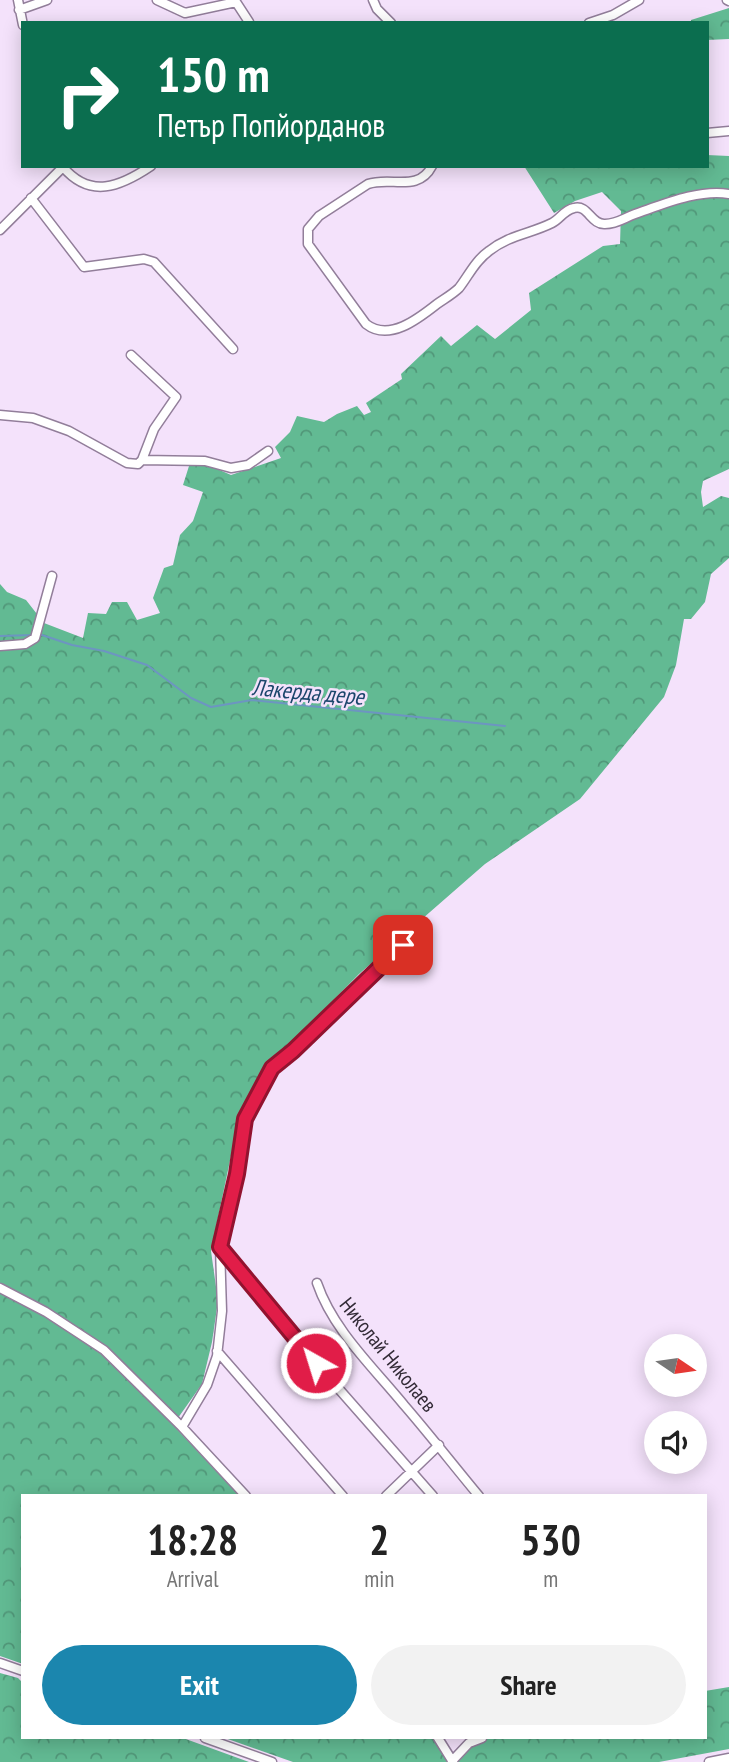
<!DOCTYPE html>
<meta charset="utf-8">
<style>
body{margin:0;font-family:"PT Sans Narrow",sans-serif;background:#f2f2f2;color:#222;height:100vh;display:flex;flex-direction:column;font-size:26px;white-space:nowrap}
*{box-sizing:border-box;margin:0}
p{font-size:23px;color:#767676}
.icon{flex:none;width:38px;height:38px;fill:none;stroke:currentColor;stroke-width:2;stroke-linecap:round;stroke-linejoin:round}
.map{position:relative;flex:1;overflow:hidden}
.drawer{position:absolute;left:21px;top:1494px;width:686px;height:245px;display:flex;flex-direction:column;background:#fff;border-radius:0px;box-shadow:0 4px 18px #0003}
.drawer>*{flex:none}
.banner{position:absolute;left:21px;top:21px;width:688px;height:147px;border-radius:0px;box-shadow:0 4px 18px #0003;background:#0b6e4f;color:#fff;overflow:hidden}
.needle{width:46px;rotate:103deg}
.tools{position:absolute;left:644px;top:1334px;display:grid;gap:14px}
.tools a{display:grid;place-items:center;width:63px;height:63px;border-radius:50%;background:#fff;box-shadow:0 4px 18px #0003;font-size:35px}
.pin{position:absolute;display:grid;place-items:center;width:60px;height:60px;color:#fff;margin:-30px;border-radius:14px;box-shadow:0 4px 10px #0006}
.me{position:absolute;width:77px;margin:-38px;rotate:321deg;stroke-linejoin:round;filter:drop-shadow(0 0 5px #0008)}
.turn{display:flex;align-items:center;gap:24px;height:147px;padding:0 21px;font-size:32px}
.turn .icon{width:91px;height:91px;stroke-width:2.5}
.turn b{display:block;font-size:49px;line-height:60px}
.eta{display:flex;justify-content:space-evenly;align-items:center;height:119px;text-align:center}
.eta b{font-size:42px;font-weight:600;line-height:49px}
.action{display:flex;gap:14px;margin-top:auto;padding:14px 21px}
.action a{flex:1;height:80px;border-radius:42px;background:#1b86ae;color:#fff;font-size:28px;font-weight:600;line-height:80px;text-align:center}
.action a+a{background:#f2f2f2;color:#222}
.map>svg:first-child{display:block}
.forest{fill:url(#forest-crowns)}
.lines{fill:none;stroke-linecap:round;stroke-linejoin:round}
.stream{stroke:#6d95c1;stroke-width:2}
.minor-casing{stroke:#927e9a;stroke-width:11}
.minor{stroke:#fff;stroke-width:8}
.route-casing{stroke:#92132f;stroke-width:18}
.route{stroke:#e11d48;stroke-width:12}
.labels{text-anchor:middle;stroke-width:5;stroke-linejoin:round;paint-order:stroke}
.street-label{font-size:21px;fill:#332b37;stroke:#f4e2fb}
.water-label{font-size:23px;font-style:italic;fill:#1b466c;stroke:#f4e2fb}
</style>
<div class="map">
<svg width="729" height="1762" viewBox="0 0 729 1762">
<defs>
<pattern id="forest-crowns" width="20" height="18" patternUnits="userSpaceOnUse" patternTransform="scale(1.75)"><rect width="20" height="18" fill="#62ba93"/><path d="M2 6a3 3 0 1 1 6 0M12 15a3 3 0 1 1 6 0" fill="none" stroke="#519779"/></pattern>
</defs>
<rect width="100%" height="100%" fill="#f4e2fb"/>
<path class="forest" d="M729,8V39L707,40V23H691V20Z
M707,155L729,156V469L703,481L701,492L703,507L721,496L729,498V558L711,574L705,602L691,619H684L676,665L664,697L580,799L485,864L359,974L270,1065L240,1113L211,1251L218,1301L212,1342L202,1384L173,1425L240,1496H23V1664L0,1656V584L7,592L26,600L44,623L83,638L88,613L106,614L112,602H127L137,620L160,613L153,598L164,568L173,565L180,535L193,521L203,492L183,485L189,466L208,465L231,475L281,458L275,447L290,432L297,416L324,422L337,414L357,406L364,415L371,412L366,403L402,379L401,374L441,336L451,346L477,325L495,339L531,310L529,293L603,246L620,244L621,211L602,192L575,201L554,213L524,166H707Z
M0,1673L18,1678L23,1683V1738H183L249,1762H0Z
M729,1687V1749L659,1762H455L454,1759L467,1738H705V1691Z
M225,1738H435L449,1762H293Z"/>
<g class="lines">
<path class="stream" d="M39,634L72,645L104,651L147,665L191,698L211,707L252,700L505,726
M0,636L34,635"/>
<g class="minor-casing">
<path id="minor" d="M18,0L23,25
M157,0L185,13L236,2L249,22
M373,0L377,9L391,23
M727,0L729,1
M19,10L47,0
M589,23L613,15L639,0
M707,133L729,131
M432,166C418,193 391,176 368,184L319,216L308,229V244L366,324C389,342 418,319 437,304C444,299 453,294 459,288C469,275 475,261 489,251C509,235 530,234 552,223C560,219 564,210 574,208C588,204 591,225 605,224C617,224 624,218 635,214C664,204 699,189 729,194
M31,198L84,267L144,259L154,262L233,349
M0,230L63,167C90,199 120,187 151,166
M131,355L176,397L154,429L142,460
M0,415L33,418L69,431L127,463L138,464L142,460L205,461L231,468L248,465L268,451
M0,646L25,644L35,638L52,576
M220,1247L316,1363L433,1496
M317,1283C333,1330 373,1367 404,1405C430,1435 454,1466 479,1496
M0,1288L46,1312L104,1350L182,1427L246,1496
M217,1351L343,1496
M182,1427L207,1385L217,1356L222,1311L220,1247L248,1110L272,1068L293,1051L403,945
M386,1496L439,1445
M0,1663L23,1671
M205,1738L272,1762
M438,1738L453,1762
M452,1761L469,1743L482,1738
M709,1762L729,1758"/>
</g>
<use href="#minor" class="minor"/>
</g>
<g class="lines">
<g class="route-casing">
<path id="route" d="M316,1363L220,1247L237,1174L245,1119L272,1068L293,1051L403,945"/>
</g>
<use href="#route" class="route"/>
</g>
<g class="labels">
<g class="street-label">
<text transform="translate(388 1355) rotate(51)" y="7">Николай Николаев</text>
</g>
<g class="water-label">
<text transform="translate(308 692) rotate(5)" y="8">Лакерда дере</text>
</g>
</g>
</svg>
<div class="tools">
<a><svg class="needle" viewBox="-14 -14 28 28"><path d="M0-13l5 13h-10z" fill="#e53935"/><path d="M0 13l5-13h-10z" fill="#767676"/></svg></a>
<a><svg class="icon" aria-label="sound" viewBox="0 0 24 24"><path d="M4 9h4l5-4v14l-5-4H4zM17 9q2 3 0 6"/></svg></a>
</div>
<div class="pin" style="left:403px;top:945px;background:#d93025"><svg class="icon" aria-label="arrive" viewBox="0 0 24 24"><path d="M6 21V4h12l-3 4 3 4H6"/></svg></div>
<svg class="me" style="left:316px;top:1363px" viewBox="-20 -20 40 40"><circle r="17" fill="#e11d48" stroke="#fff" stroke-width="3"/><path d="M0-11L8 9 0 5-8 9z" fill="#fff"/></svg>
<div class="banner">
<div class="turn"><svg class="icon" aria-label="right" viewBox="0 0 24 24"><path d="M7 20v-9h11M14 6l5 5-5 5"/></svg><div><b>150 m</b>Петър Попйорданов</div></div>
</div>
<section class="drawer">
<div class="eta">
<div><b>18:28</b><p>Arrival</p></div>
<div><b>2</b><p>min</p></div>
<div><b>530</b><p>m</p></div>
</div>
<div class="action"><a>Exit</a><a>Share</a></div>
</section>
</div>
